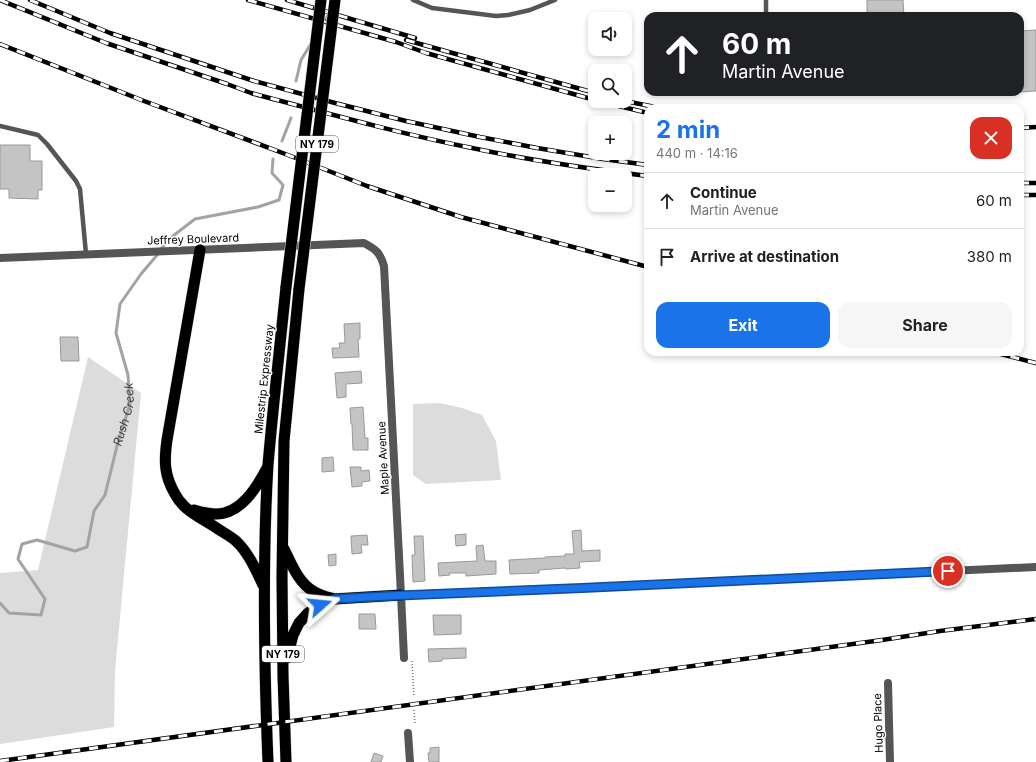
<!DOCTYPE html>
<meta charset="utf-8">
<style>
body{margin:0;font-family:Inter,sans-serif;background:#f6f6f6;color:#202124;height:100vh;display:flex;flex-direction:column;font-size:15px;white-space:nowrap}
*{box-sizing:border-box;margin:0}
p{font-size:13px;color:#757577}
.icon{flex:none;width:22px;height:22px;fill:none;stroke:currentColor;stroke-width:2;stroke-linecap:round;stroke-linejoin:round}
.map{position:relative;flex:1;overflow:hidden}
.sheet{position:absolute;left:644px;top:104px;width:380px;height:252px;display:flex;flex-direction:column;background:#fff;border-radius:12px;box-shadow:0 2px 6px #0003}
.sheet>*{flex:none}
.top-card{position:absolute;left:644px;top:12px;width:380px;height:84px;border-radius:12px;box-shadow:0 2px 6px #0003;background:#202124;color:#fff;overflow:hidden}
.controls{position:absolute;left:588px;top:12px;display:grid;gap:8px}
.controls a{display:grid;place-items:center;width:44px;height:44px;border-radius:8px;background:#fff;box-shadow:0 2px 6px #0003;font-size:20px}
.pin{position:absolute;display:grid;place-items:center;width:34px;height:34px;color:#fff;margin:-17px;border:2px solid #fff;border-radius:50%;box-shadow:0 1px 4px #0007}
.me{position:absolute;width:44px;margin:-22px;rotate:72deg;stroke-linejoin:round;filter:drop-shadow(0 0 3px #0008)}
.turn{display:flex;align-items:center;gap:14px;height:84px;padding:0 12px;font-size:18px}
.turn .icon{width:52px;height:52px;stroke-width:2.5}
.turn b{display:block;font-size:28px;line-height:34px}
.round{display:grid;place-items:center;flex:none;width:42px;height:42px;border-radius:12px;background:#f6f6f6}
.summary{display:flex;align-items:center;justify-content:space-between;height:68px;padding:0 12px}
h1{font-size:24px;font-weight:700;line-height:30px;color:#1a73e8}
.cta{display:flex;gap:8px;margin-top:auto;padding:8px 12px}
.cta a{flex:1;height:46px;border-radius:12px;background:#1a73e8;color:#fff;font-size:16px;font-weight:700;line-height:46px;text-align:center}
.cta a+a{background:#f6f6f6;color:#202124}
ul{padding:0;list-style:none}
li{display:flex;align-items:center;gap:12px;height:56px;padding:0 12px;border-top:1px solid #e0e0e0}
li div{flex:1}
li b{display:block;font-size:15px}
li em{font-style:normal}
.map>svg:first-child{display:block}
.green{fill:#dcdcdc}
.lines{fill:none;stroke-linecap:round;stroke-linejoin:round}
.stream{stroke:#a3a3a3;stroke-width:3}
.building{fill:#c4c4c4;stroke:#999}
.trunk-casing{stroke:#dbdbdb;stroke-width:12}
.path{stroke:#777;stroke-width:1.5;stroke-dasharray:1 2;stroke-linecap:butt}
.service{stroke:#555;stroke-width:4.5}
.minor{stroke:#555;stroke-width:8}
.tertiary{stroke:#555;stroke-width:8}
.trunk{stroke:#000;stroke-width:11}
.rail-casing{stroke:#000;stroke-width:4.5}
.rail{stroke:#fff;stroke-width:3;stroke-dasharray:9;stroke-linecap:butt}
.trunk-bridge-casing{stroke:#dbdbdb;stroke-width:12;stroke-linecap:butt}
.trunk-bridge{stroke:#000;stroke-width:11}
.route-casing{stroke:#114b97;stroke-width:10}
.route{stroke:#1a73e8;stroke-width:7}
.labels{text-anchor:middle;stroke-width:3;stroke-linejoin:round;paint-order:stroke}
.shield{fill:#fff;stroke:#4c4c4c;stroke-width:1}
.shield-label{font-size:10px;font-weight:bold;fill:#000}
.street-label{font-size:11px;fill:#000;stroke:#fff}
.water-label{font-size:12px;font-style:italic;fill:#444;stroke:#fff}
</style>
<div class="map">
<svg width="1036" height="762" viewBox="0 0 1036 762">
<rect width="100%" height="100%" fill="#fff"/>
<path class="green" d="M88,357L141,393L115,671L114,727L0,744V573L38,570Z
M440,403L462,408L482,415L496,441L501,480L426,484L413,475V404Z"/>
<g class="lines">
<g class="stream">
<path d="M322,25L329,14"/>
<path d="M296,81L301,60L312,42"/>
<path d="M282,141L291,118"/>
<path d="M161,249L169,239L195,219L258,207L279,200L283,185L272,173L273,159"/>
<path id="s1" d="M0,603L9,613L41,615L45,599L18,559L22,544L37,540L75,551L87,547L94,511L105,495L117,446L130,404L128,375L116,333L120,304L141,274L158,254"/>
</g>
</g>
<path class="building" d="M867,0H903L904,16H867Z
M1036,30V91L1020,92V31Z
M0,145H30V161H42V190H38V199L9,198V189H0Z
M360,323V339H358L359,357L333,358L332,348H340L339,343H345L344,324Z
M60,337H78L79,361H61Z
M361,371L362,383L346,384V397L337,398L335,373Z
M363,407L365,438H368V450H353L352,424H351L350,408Z
M333,457L334,471L322,472V458Z
M350,467H361V471L369,470L370,481L362,482V486L352,487Z
M581,530L582,551L600,550V561L579,562L580,568L566,569L565,568L539,570V573L510,574L509,560L545,558V557L565,556V554H574L572,531Z
M466,534V545L456,546L455,535Z
M367,535L368,545H361L362,553L352,554L351,536Z
M414,536H423L425,581L413,582L412,555H415Z
M483,545L485,561H496V574L466,576V573H449L450,575L439,576L438,563L477,561L476,546Z
M336,554V565L329,566L328,555Z
M359,614H375L376,629H359Z
M433,615H461V634L434,635Z
M466,648V658L442,659V661L429,662L428,649Z
M439,747V762H429L428,753H430V748Z
M374,753L383,756L381,762H371Z"/>
<g class="lines">
<g class="trunk-casing">
<path id="trunk" d="M200,250L167,440C164,461 164,475 175,494C177,498 181,503 184,506C192,514 206,521 215,527C222,532 229,535 236,541C248,552 256,570 263,585
M194,510C201,512 208,514 216,514C241,514 257,487 267,468
M284,549C291,563 298,582 313,591C319,595 327,597 334,599
M287,658L293,635L299,623L308,613L320,605L334,599L401,595
M268,762C264,663 262,564 268,465C273,406 280,346 286,287
M286,762L283,676L282,577L284,441L299,289"/>
</g>
<path class="path" d="M412,661L414,697
M414,710L415,725"/>
<path class="service" d="M413,0L432,8L496,16L508,15L530,10L555,0
M766,16V0
M0,126L38,135L47,144L76,181L80,189L86,254"/>
<path class="minor" d="M401,595L404,658
M888,683L890,762
M408,733L410,762"/>
<path class="tertiary" d="M0,258L364,243C377,250 380,253 384,266L401,595L582,588L1036,567"/>
<use href="#trunk" class="trunk"/>
<g class="rail-casing">
<path id="rail" d="M0,0L106,43L227,84L251,93C326,113 401,134 477,149C534,161 591,169 648,176
M30,0L110,33L254,81L335,103L406,121L480,137L537,148L603,159L648,165
M248,0L396,42L426,53L595,100
M287,0L415,38
M406,40L595,93
M0,44L144,101L288,155L367,186L461,217L648,267
M598,101L648,113
M625,101L660,108
M1020,128L1036,127
M1020,183H1036
M1020,195H1036
M993,352L1036,363
M0,761L882,640L940,631L1036,619"/>
</g>
<use href="#rail" class="rail"/>
<g class="trunk-bridge-casing">
<path id="trunk-bridge" d="M286,287L321,0
M299,289L335,0"/>
</g>
<use href="#trunk-bridge" class="trunk-bridge"/>
</g>
<g class="lines">
<g class="route-casing">
<path id="route" d="M320,605L334,599L387,596L582,588L948,571"/>
</g>
<use href="#route" class="route"/>
</g>
<g class="labels">
<g class="shield">
<rect x="296" y="136" width="42" height="16" rx="3"/>
<rect x="262" y="646" width="42" height="16" rx="3"/>
</g>
<g class="shield-label">
<text x="317" y="148">NY 179</text>
<text x="283" y="658">NY 179</text>
</g>
<g class="street-label">
<text transform="translate(193 239) rotate(-2)" y="4">Jeffrey Boulevard</text>
<text transform="translate(264 379) rotate(-84)" y="4">Milestrip Expressway</text>
<text transform="translate(383 458) rotate(-93)" y="4">Maple Avenue</text>
<text transform="translate(878 723) rotate(-92)" y="4">Hugo Place</text>
</g>
<g class="water-label">
<text dy="4" stroke="none"><textPath href="#s1" startOffset="333">Rush Creek</textPath></text>
</g>
</g>
</svg>
<div class="controls">
<a><svg class="icon" aria-label="sound" viewBox="0 0 24 24"><path d="M4 9h4l5-4v14l-5-4H4zM17 9q2 3 0 6"/></svg></a>
<a><svg class="icon" aria-label="search" viewBox="0 0 24 24"><circle cx="10" cy="10" r="6"/><path d="M15 15l6 6"/></svg></a>
<a>+</a>
<a>−</a>
</div>
<div class="pin" style="left:948px;top:571px;background:#d93025"><svg class="icon" aria-label="arrive" viewBox="0 0 24 24"><path d="M6 21V4h12l-3 4 3 4H6"/></svg></div>
<svg class="me" style="left:320px;top:605px" viewBox="-20 -20 40 40"><path d="M0-17L14 15 0 8-14 15z" fill="#1a73e8" stroke="#fff" stroke-width="4"/></svg>
<div class="top-card">
<div class="turn"><svg class="icon" aria-label="ahead" viewBox="0 0 24 24"><path d="M12 20V5M6 11l6-6 6 6"/></svg><div><b>60 m</b>Martin Avenue</div></div>
</div>
<section class="sheet">
<div class="summary"><div><h1>2 min</h1><p>440 m · 14:16</p></div><a class="round" style="background:#d93025;color:#fff"><svg class="icon" aria-label="close" viewBox="0 0 24 24"><path d="M6 6l12 12M18 6L6 18"/></svg></a></div>
<ul>
<li><svg class="icon" aria-label="ahead" viewBox="0 0 24 24"><path d="M12 20V5M6 11l6-6 6 6"/></svg><div><b>Continue</b><p>Martin Avenue</p></div><em>60 m</em></li>
<li><svg class="icon" aria-label="arrive" viewBox="0 0 24 24"><path d="M6 21V4h12l-3 4 3 4H6"/></svg><div><b>Arrive at destination</b></div><em>380 m</em></li>
</ul>
<div class="cta"><a>Exit</a><a>Share</a></div>
</section>
</div>
